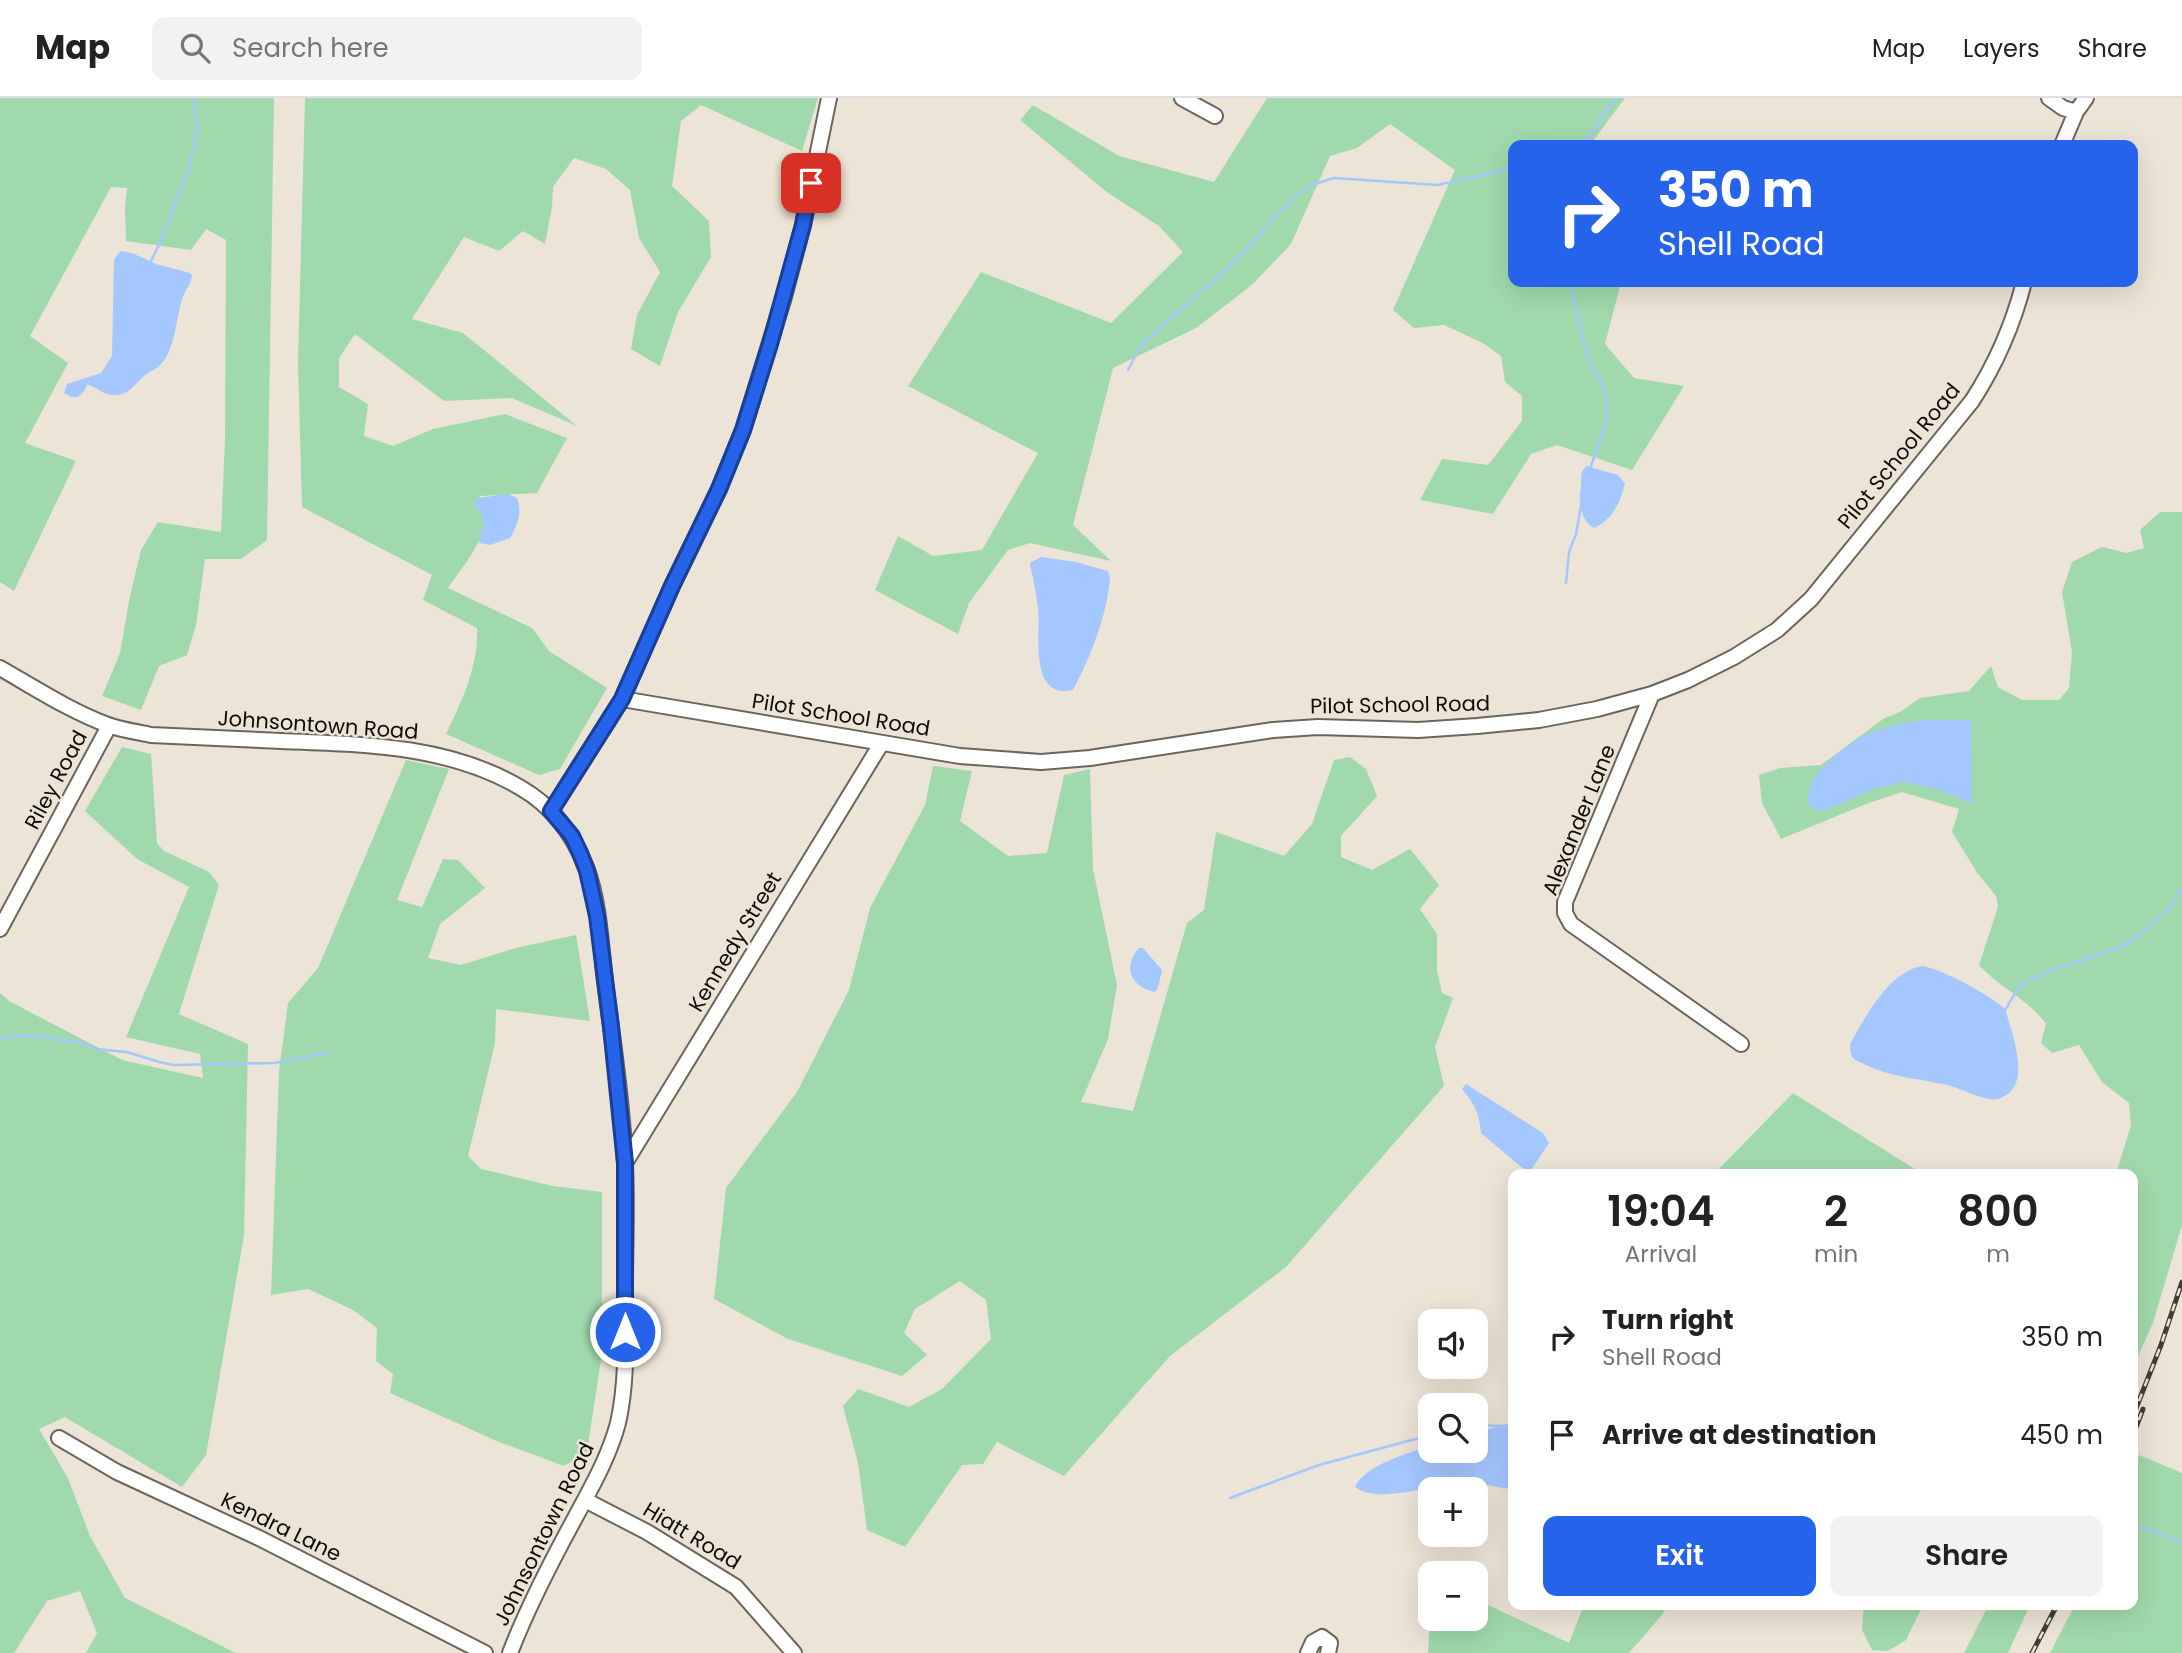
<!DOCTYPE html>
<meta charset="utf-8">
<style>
body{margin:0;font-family:Poppins,sans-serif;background:#f2f2f2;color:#222;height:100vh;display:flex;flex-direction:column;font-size:26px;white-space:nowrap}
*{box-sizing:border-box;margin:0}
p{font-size:23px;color:#767676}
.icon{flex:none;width:38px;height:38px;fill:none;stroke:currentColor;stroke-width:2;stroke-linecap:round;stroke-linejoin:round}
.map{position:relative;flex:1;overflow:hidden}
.sheet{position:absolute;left:1508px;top:1071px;width:630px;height:441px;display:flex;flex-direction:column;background:#fff;border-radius:14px;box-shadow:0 7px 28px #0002}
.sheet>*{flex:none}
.guide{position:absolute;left:1508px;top:42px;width:630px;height:147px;border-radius:14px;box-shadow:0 7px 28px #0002;background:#2563eb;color:#fff;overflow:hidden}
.controls{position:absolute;left:1418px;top:1211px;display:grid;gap:14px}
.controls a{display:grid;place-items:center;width:70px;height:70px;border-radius:14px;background:#fff;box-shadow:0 7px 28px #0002;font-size:35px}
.pin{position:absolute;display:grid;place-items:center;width:60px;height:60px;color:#fff;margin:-30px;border-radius:14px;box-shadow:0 4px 10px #0006}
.me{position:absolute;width:77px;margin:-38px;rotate:0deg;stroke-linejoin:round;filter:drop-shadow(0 0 5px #0008)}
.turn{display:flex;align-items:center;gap:24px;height:147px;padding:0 35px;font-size:32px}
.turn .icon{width:91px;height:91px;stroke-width:2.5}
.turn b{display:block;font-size:49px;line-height:60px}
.eta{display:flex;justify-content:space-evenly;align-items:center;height:119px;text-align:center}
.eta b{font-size:42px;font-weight:600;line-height:49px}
.button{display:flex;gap:14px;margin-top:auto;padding:14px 35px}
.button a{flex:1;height:80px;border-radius:14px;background:#2563eb;color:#fff;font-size:28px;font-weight:600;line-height:80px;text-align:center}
.button a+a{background:#f2f2f2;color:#222}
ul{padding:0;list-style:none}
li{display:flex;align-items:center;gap:21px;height:98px;padding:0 35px}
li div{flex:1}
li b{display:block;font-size:26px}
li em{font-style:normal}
header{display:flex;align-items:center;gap:42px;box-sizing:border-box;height:98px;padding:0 35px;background:#fff;border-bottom:2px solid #e0e0e0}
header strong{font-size:33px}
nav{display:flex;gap:38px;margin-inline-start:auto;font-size:24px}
.search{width:490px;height:63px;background:#f2f2f2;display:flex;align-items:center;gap:18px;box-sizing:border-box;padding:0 24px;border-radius:14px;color:#767676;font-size:26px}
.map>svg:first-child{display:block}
.green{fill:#a0d9ac}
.water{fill:#a5c7ff}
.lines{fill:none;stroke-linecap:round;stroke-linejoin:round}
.stream{stroke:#a5c7ff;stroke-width:2.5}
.minor-casing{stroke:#6c655a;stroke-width:18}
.minor{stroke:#fff;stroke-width:14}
.rail-casing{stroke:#423e37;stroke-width:5}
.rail{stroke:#ece4d6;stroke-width:2.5;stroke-dasharray:8;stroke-linecap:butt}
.route-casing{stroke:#184099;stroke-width:18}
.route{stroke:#2563eb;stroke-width:12}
.labels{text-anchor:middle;stroke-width:5;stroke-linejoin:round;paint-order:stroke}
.street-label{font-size:21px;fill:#0f0d08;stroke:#ece4d6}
</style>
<header>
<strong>Map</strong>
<div class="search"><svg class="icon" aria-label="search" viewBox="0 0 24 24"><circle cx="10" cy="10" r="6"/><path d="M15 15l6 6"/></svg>Search here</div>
<nav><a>Map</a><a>Layers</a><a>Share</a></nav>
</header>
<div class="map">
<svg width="2182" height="1555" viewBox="0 0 2182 1555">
<rect width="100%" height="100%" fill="#ece4d6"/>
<path class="green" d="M0,0H274L267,442L241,461H205L196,527L187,557L159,568L141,612L102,598L120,555L130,498L141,452L158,424L221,434L225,342L226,142L206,131L191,152L126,143L125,109L127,90L111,89L30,238L68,265L25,345L76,363L14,493L0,484Z
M305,0H818L802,53L701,7L681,23L672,88L709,123L711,159L678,214L660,268L631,251L637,217L660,174L639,140L630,92L606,71L574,60L553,89L552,109L545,146L523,133L499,153L464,139L412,221L463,235L577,328L512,300L444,303L355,236L339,260V289L368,306L364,338L393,348L433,331L505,316L567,340L537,395L480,398L474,406C478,410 483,414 484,420C489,438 458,475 448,490L532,530L549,553L607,590L560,671L539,677L446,636C462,603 479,567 477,530L423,502L432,477L302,409L298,265Z
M1267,0H1625L1590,47H1514V184H1621L1605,246L1634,280L1684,288L1632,372L1557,347L1531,356L1493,416L1420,402L1442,361L1488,367L1522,323V298L1505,284L1501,258L1483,245L1444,227L1414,230L1393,212L1455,72L1390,26L1357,50L1330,58L1291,146L1253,186L1196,230L1113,270L1073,427L1111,463L1030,445L1008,452L969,505L958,536L875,492L898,438L933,458L982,452L1038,355L908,288L981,174L1111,225L1183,154L1159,128L1108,95L1020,22L1033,7L1119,58L1214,84Z
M2160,414H2182V1127L2153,1225L2133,1269V1076H2116L2131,1027L2129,1005L2102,984L2079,947L2052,955L2041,945L2046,926C2027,900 2001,891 1979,867L1998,809L1996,798L1978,776L1952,734L1959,711L1902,694L1866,706L1781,741L1762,705L1759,677L1780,670L1821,667L1883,621L1900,614L1920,600L1969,593L1991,568L1998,589L2022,602H2059L2069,590L2072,554L2062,494L2072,464L2102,449L2127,455L2144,450L2140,432Z
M122,649L151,656L157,745L164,753L209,774L219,787L179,916L248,946L244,1137L206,1357L182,1389L65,1319L39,1331L68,1380L90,1438L125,1500L236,1555H86L97,1535L80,1493L47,1503L14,1555H0V895L9,903L122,962L203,980L200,956L126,939L189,789L137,761L85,713Z
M1350,659L1366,671L1377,698L1341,738V759L1372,772L1410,751L1439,787L1420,811L1437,836V872L1442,895L1453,900L1435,949L1444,988L1286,1169L1170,1258L1064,1378L997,1344L983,1366L962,1367L905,1449L867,1432L858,1365L843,1308L858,1291L909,1309L942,1291L991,1241L986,1202L960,1183L915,1211L904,1235L927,1257L902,1278L788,1241L714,1201L726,1090L797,994L849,892L870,810L925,707L933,668L972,673L960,723L1008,758L1047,755L1064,677L1090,671L1093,771L1117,887L1108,941L1081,1004L1133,1013L1187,825L1204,812L1216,734L1284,758L1312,726L1334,662Z
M406,662L449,671L397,802L422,809L443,761L458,762L485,790L440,826L428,860L461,867L516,850L576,837L590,923L496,911L495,945L468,1058L481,1071L553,1088L602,1094V1255L587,1354L564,1368L499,1344L390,1295L393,1276L376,1263L377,1230L353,1212L308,1191L271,1197L279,973L288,905L318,870Z
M1793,995L1923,1076H1714Z
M2139,1357L2182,1375V1555H2050L2075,1507H2133V1371Z
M1475,1501L1569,1545L1584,1507H1667L1662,1517L1629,1555H1428L1430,1521H1475Z
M1864,1507H1923L1906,1542L1888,1553L1872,1552L1862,1532Z
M1979,1507H2030L2008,1555H1964L1986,1512Z"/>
<path class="water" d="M121,153L132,155L156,166L190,175L192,177C192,185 185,192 182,201C176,221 175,253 160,267C156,272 148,274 143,279C134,287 129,296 117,297C101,298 98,288 87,287C82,299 76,303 64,295L67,286L101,275L112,258L114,162L117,157Z
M1587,368L1618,377L1625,386C1620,405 1613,421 1594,430C1580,422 1578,403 1581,389C1582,380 1579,374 1587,368Z
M508,396L517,400C523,415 517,426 510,440L490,447L479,445C482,425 490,425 474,406L477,400Z
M1041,459L1076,464L1108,473L1110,479C1107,518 1091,558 1073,592C1028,602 1041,536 1038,511C1036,496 1034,482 1030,467L1031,464Z
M1923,622H1971L1972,705L1933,690L1903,684L1877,690L1823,713L1811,710C1810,708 1808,702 1808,700C1807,675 1849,644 1870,635C1887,628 1904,625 1923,622Z
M1139,850H1143L1162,872L1158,890L1155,894C1131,889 1122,869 1139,850Z
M1923,868C1944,872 1990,897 2005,911C2011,932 2028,975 2011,993C2008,996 2003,1000 1998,1001C1985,1004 1961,990 1947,987C1917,980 1892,980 1864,966C1861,964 1857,964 1854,961C1850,958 1850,951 1850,946C1865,919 1890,872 1923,868Z
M1466,986L1543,1035L1549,1045L1531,1072L1526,1073L1481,1035C1479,1014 1475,1007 1462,991Z
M1514,1324V1392C1495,1388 1472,1384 1453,1386C1427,1388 1377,1406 1355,1389C1365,1367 1408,1355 1430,1348V1353H1475V1335Z"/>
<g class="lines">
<path class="stream" d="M1578,47C1597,36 1601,14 1617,0
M150,165L159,147L190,67L197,30L194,0
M1570,184L1587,258L1605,293L1607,321L1590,371
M1128,272L1141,247L1233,165L1296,97L1315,86L1334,80L1437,87L1498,74L1514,69
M1566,485L1569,454L1576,436L1581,408
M2004,914L2020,887L2052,872L2122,849L2151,828L2169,810L2182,791
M0,941L14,938L51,939L55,942H66L85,946L95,951L127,954L159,964L174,967L274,965L322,956H329
M1475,1327L1503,1328
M1230,1400L1319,1367L1430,1337
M2133,1426L2182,1444"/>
<g class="minor-casing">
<path id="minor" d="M1182,0L1215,18
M2049,0L2063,10L2076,14
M2062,47L2076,14L2086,0
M0,570C35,590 70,613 108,627C122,632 137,634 151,637C194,639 238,641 281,643C362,646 449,647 521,690C552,708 573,736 586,769C599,802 601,849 605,884C613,944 622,1005 625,1066C627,1107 625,1148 625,1189C625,1234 628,1281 618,1325C609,1359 591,1390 575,1420C551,1464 528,1508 510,1555
M1652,596L1565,804V815L1571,826L1741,946
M622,601L960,658L1041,664L1090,660L1273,632L1318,629L1418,632L1477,628L1539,622L1597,611L1652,596L1688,582L1734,559L1777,532L1811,501L1972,303C1996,266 2013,227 2024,184
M551,713L622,601L672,488L719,391L743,332L784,199L803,127L829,0
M0,831L109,628
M625,1065L881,646
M59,1340L117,1374L259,1440L485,1555
M585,1402L647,1434L736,1489L794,1555
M1308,1555L1313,1544L1322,1539L1330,1545L1328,1555"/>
</g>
<use href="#minor" class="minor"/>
<g class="rail-casing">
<path id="rail" d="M2133,1318L2161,1247L2182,1184
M2133,1337L2143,1311
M2032,1555L2057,1507"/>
</g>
<use href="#rail" class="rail"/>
</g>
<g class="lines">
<g class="route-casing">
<path id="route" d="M625,1234V1065L611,929L597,818L587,773L580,755L572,738L551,713L622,601L672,488L719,391L743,332L770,246L803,127L811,85"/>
</g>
<use href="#route" class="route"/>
</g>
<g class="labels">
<g class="street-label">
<text transform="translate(1899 358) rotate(-51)" y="7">Pilot School Road</text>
<text transform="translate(1400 607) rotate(-1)" y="7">Pilot School Road</text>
<text transform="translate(841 617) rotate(9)" y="7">Pilot School Road</text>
<text transform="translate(318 627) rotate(4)" y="7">Johnsontown Road</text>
<text transform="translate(56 682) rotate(-62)" y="7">Riley Road</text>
<text transform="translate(1579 722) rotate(-68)" y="7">Alexander Lane</text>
<text transform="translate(735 844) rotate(-59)" y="7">Kennedy Street</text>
<text transform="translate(281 1429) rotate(26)" y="7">Kendra Lane</text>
<text transform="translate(544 1436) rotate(-64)" y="7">Johnsontown Road</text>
<text transform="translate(692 1438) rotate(31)" y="7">Hiatt Road</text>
</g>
</g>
</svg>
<div class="controls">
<a><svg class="icon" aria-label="sound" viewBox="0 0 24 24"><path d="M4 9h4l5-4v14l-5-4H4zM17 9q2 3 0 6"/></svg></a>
<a><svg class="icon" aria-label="search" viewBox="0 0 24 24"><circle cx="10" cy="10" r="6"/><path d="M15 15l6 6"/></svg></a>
<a>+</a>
<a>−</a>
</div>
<div class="pin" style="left:811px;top:85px;background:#d93025"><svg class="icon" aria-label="arrive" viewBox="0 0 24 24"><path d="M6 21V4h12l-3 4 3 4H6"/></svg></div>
<svg class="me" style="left:625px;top:1234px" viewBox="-20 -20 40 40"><circle r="17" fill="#2563eb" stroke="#fff" stroke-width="3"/><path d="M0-11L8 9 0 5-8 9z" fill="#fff"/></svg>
<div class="guide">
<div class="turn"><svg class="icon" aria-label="right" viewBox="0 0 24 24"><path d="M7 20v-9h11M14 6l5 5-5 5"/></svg><div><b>350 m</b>Shell Road</div></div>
</div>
<section class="sheet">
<div class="eta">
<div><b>19:04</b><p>Arrival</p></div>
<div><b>2</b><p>min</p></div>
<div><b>800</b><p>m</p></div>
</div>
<ul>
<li><svg class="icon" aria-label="right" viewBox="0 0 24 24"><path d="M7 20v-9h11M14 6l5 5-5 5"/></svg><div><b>Turn right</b><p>Shell Road</p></div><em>350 m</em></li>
<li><svg class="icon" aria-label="arrive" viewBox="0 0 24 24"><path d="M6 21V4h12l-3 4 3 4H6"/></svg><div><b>Arrive at destination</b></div><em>450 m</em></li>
</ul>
<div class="button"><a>Exit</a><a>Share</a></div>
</section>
</div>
